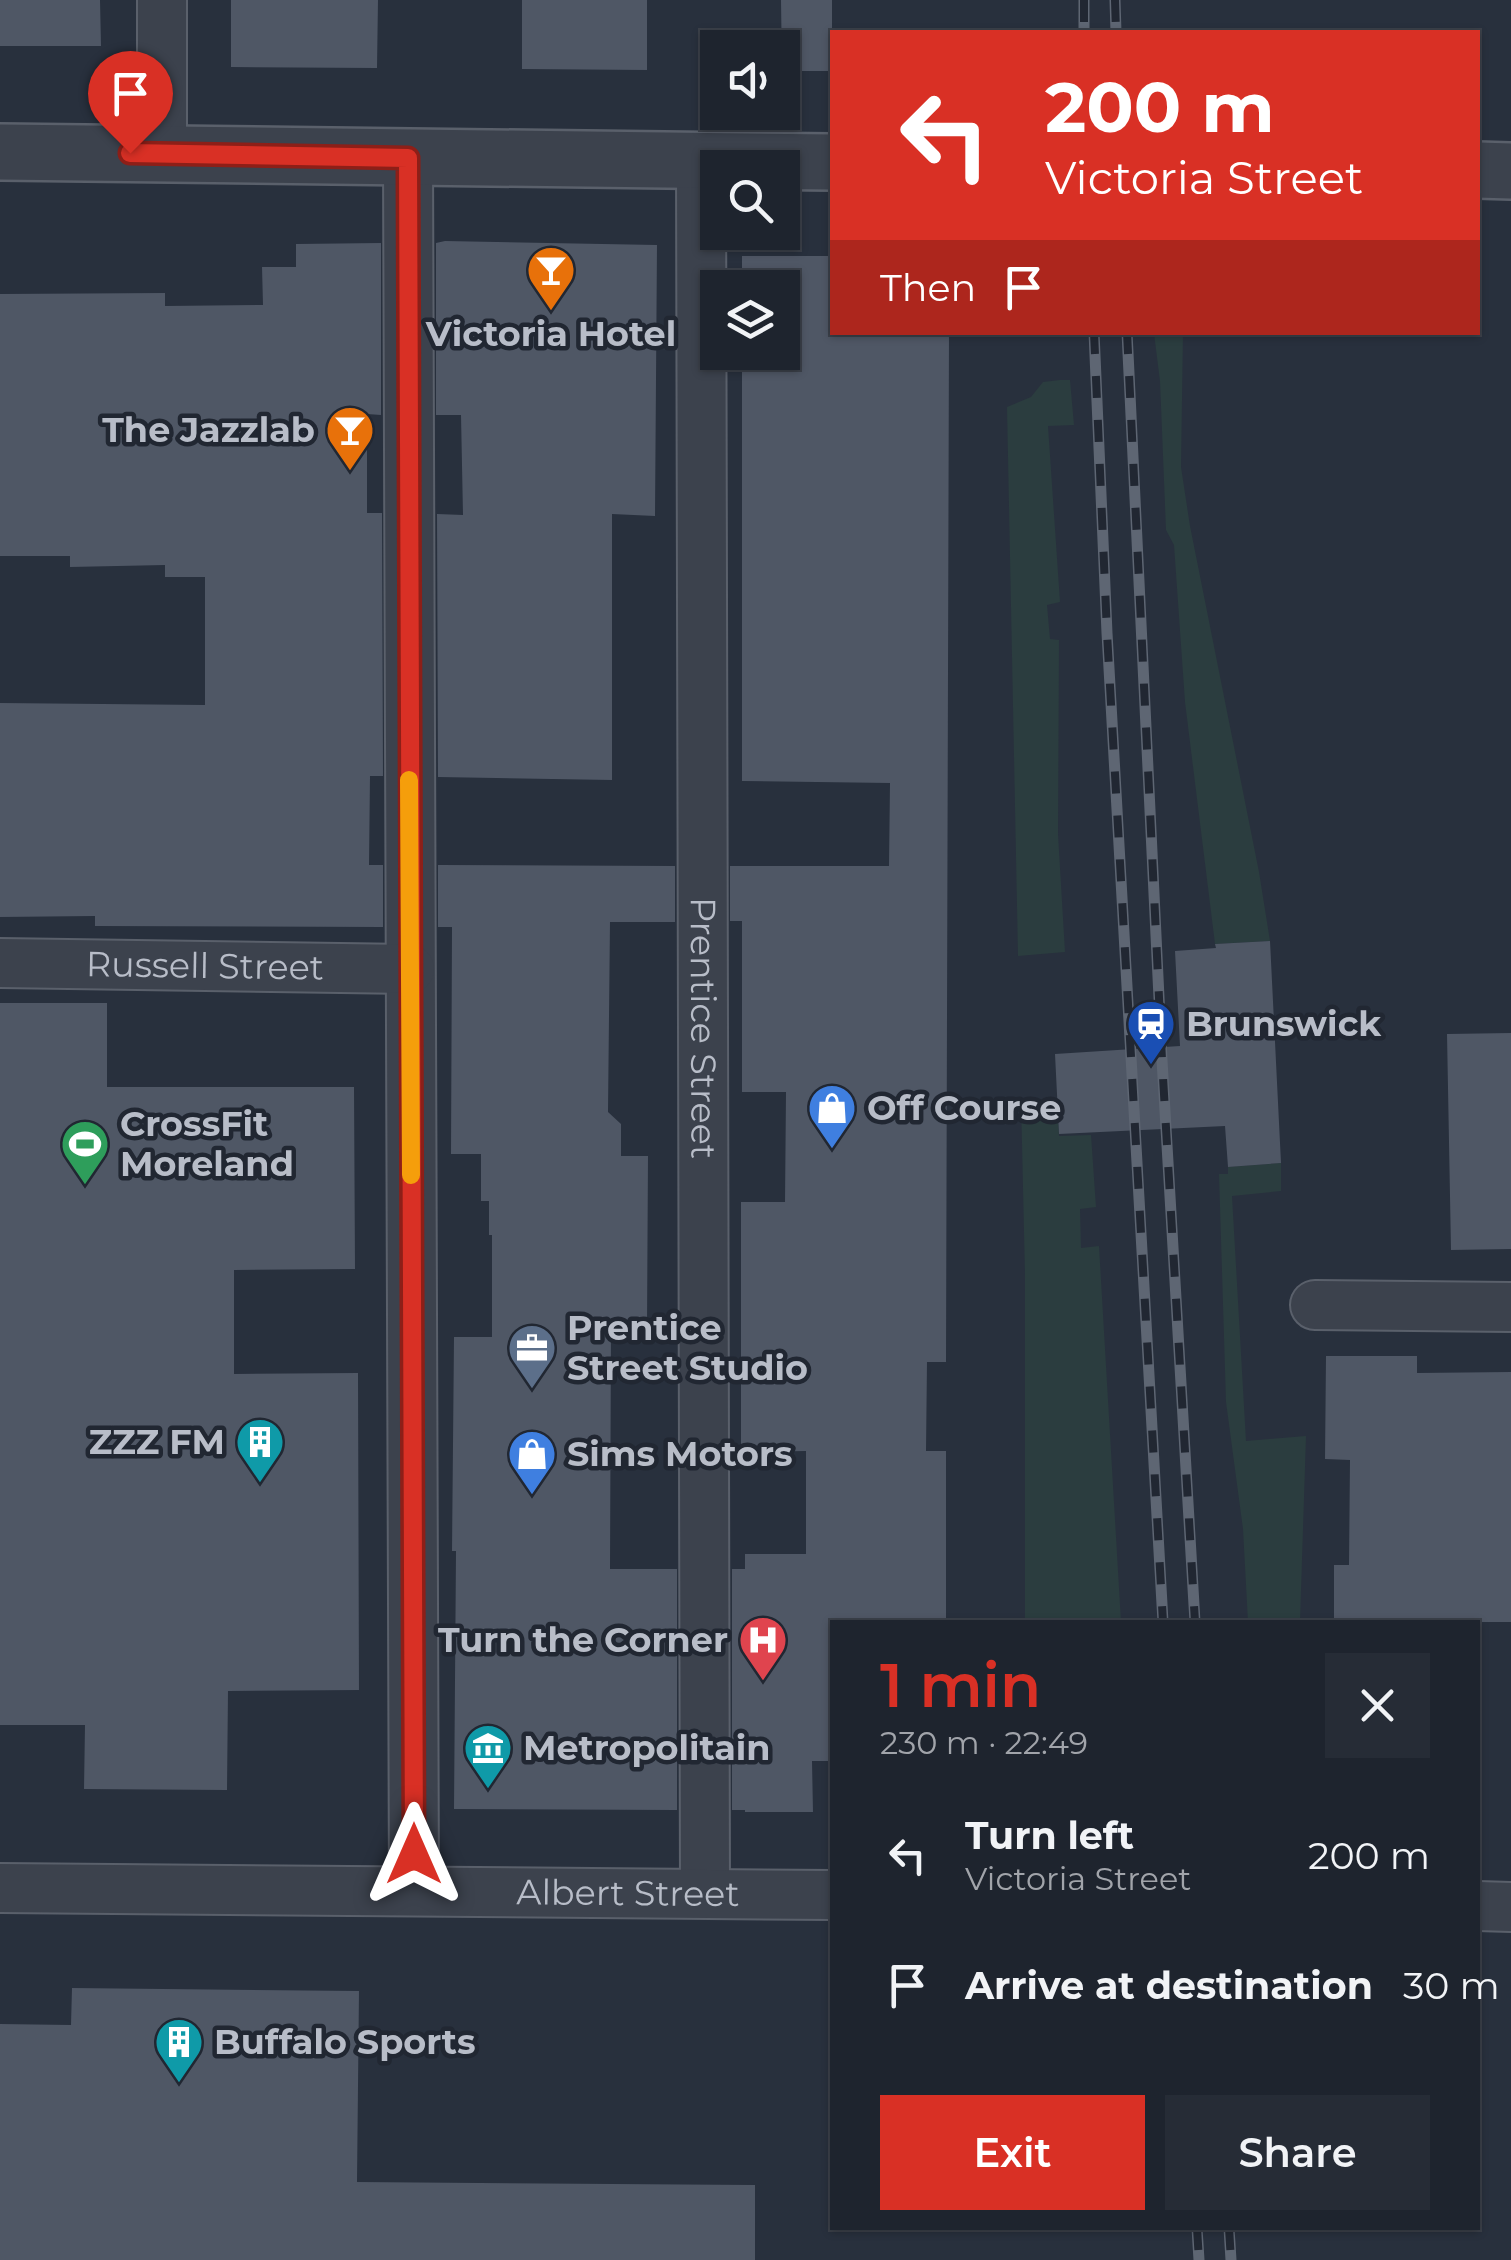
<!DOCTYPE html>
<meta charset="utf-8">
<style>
body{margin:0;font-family:Montserrat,sans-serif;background:#262c36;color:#f1f3f6;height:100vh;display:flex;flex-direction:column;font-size:38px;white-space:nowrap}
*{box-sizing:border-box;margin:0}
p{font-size:32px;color:#a1a4aa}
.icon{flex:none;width:55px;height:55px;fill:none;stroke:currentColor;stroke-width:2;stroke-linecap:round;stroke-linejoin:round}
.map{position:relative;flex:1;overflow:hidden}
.panel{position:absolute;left:830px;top:1620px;width:650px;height:610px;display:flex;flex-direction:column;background:#1e242e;border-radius:0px;box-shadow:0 2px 8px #0004,0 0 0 2px #3c414a}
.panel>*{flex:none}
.banner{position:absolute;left:830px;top:30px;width:650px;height:305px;border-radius:0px;box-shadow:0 2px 8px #0004,0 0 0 2px #3c414a;background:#d93025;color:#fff;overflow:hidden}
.tools{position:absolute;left:700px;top:30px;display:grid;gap:20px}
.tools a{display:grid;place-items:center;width:100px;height:100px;border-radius:0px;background:#1e242e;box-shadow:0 2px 8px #0004,0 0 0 2px #3c414a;font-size:50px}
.pin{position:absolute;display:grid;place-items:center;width:85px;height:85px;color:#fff;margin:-102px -42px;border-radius:50% 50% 50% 0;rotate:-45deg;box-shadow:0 0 10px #0007}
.pin .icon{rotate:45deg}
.me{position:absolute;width:110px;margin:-55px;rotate:0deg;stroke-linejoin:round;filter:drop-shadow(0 0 8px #0008)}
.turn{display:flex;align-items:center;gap:35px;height:210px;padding:0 50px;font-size:45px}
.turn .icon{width:130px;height:130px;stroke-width:2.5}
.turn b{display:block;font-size:70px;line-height:85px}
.then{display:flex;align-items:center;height:95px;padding:0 50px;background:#0003;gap:20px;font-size:38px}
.round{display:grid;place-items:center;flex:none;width:105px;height:105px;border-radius:0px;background:#262c36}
.head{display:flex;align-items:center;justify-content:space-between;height:170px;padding:0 50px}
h1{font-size:60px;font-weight:600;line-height:75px;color:#d93025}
.action{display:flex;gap:20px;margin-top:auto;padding:20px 50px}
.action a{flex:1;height:115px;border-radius:0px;background:#d93025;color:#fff;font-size:40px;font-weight:600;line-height:115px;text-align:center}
.action a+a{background:#262c36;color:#f1f3f6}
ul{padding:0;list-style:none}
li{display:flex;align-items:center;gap:30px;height:130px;padding:0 50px}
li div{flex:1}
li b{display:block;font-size:38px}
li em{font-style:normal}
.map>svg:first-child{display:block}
.green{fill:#2b3d3f}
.building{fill:#4f5765}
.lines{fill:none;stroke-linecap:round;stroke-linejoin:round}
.minor-casing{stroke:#5a606b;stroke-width:52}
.tertiary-casing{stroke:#5a606b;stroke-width:60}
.minor{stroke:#3c424d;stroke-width:48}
.tertiary{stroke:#3c424d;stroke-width:55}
.rail-casing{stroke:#5e6673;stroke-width:11}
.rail{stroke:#212732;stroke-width:8;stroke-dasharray:22;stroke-linecap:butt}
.route-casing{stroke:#8d1f18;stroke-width:25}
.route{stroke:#d93025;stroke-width:18}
.slow{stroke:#f59e0b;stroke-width:18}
.labels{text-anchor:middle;stroke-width:9;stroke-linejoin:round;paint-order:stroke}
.poi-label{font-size:35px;font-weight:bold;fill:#b8bdc8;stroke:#212732;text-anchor:start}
.street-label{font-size:35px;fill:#b8bdc8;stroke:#212732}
</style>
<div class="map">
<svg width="1511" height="2260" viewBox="0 0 1511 2260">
<rect width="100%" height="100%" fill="#28303d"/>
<path class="green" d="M1154,333H1183L1181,467L1190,526L1259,872L1270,941L1215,944L1185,702L1174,545L1166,530L1160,381Z
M1060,380H1070L1074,425L1048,426L1060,602L1047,605L1050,639L1059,640L1058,834L1065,952L1018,956L1007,407L1031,397L1043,382Z
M1021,1100H1057L1059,1136L1091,1135L1096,1207L1080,1209L1081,1248L1099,1246L1121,1622H1025V1275Z
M1281,1163V1191L1232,1196L1246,1441L1306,1436L1300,1622H1248L1243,1529L1226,1402L1219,1174H1228V1167Z"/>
<path class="building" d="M0,0H100L101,46H0Z
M231,0H378L377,68L231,67Z
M522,0H647V70L522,69Z
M781,0H832V71H782Z
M445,241L657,245L655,516L612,514V780L438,777L437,514L463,515L461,415H436V243Z
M381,243V415L367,414V513H382L383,776H370L369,865H383V927L95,926V916L0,917V703L205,705V577H165V565L70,567V556H0V294L165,293V306L263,305L262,267H296V244Z
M742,256H832V332H949L946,1362H927L926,1451H946V1622H832V1761H812L813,1812H745V1810H732V1569H745V1554H806V1451L741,1452V1202H785L786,1092H742V921H730V866H889L890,783L742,781V352H782V288H742Z
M438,865L675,866V922H610L608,1112L621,1124V1156H648L647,1328L611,1327L610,1569H677V1810L454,1809L456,1551H452L454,1337H492V1235H489V1201H481V1154H451L452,927H438Z
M1270,941L1281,1163L1228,1167L1225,1126L1059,1134L1055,1054L1180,1046L1175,951L1216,948L1215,944Z
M0,1003H107V1087H354L355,1269L234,1270V1374L358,1373L359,1690L228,1691L227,1790L84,1789L85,1725H0Z
M1511,1033V1249L1451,1250L1447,1034Z
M1326,1356H1417V1373L1511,1372V1622H1334V1565H1349L1350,1460L1325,1459Z
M72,1988L359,1991L357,2182L755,2185V2260H0V2024L71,2025Z"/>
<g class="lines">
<g class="minor-casing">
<g id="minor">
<path d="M162,153V0"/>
<path d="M408,158L414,1891"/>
<path id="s1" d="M701,160L705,1893"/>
<path id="s2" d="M0,963L410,969"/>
<path d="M1315,1305L1511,1307"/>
<path id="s3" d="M0,1888L832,1895"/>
<path d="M1478,1906L1511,1907"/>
</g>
</g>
<g class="tertiary-casing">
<path id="tertiary" d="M0,152L832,162
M1478,170L1511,171"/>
</g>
<use href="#minor" class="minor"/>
<use href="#tertiary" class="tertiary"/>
<g class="rail-casing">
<path id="rail" d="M1084,0V32
M1115,0L1116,32
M1094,332L1107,633L1163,1622
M1127,332L1162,1060L1195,1622
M1197,2228L1199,2260
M1229,2228L1231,2260"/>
</g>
<use href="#rail" class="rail"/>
</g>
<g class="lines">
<g class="route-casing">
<path id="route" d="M130,153L408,158L414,1854"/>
</g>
<use href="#route" class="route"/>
<path class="slow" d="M409,780L411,1175"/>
</g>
<defs>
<g id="bar-pin" transform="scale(2.5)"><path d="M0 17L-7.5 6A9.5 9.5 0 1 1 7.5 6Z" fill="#e8710a" stroke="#212732"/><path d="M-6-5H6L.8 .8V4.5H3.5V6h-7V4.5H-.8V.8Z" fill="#fff"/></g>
<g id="station-pin" transform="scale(2.5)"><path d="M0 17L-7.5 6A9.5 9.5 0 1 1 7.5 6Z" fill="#1a4fb4" stroke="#212732"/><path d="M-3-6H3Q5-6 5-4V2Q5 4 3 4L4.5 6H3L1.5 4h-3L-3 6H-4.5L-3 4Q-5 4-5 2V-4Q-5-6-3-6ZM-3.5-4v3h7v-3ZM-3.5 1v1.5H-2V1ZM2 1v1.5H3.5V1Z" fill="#fff"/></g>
<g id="shop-pin" transform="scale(2.5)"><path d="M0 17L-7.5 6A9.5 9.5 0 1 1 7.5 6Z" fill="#3f7fe0" stroke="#212732"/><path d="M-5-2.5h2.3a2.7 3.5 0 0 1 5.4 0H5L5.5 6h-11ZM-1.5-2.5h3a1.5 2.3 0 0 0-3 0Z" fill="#fff"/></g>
<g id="stadium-pin" transform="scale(2.5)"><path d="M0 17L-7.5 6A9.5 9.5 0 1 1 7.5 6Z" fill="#2e9e5b" stroke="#212732"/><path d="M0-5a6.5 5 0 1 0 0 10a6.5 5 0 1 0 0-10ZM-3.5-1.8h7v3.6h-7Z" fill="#fff"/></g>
<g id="office-pin" transform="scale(2.5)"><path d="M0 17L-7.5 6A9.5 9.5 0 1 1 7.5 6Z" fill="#5c6f8a" stroke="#212732"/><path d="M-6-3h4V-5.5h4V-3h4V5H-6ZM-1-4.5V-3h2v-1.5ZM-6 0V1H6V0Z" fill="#fff"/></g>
<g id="building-pin" transform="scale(2.5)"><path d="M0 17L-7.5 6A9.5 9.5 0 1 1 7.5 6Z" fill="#0f9aa8" stroke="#212732"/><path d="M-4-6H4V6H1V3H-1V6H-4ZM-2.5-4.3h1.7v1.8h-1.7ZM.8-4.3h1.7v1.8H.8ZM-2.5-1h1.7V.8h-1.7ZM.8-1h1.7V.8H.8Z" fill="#fff"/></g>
<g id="hospital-pin" transform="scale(2.5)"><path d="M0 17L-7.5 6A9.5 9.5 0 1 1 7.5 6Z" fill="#e0444e" stroke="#212732"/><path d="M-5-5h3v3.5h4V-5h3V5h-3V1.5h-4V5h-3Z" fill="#fff"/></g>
<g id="museum-pin" transform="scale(2.5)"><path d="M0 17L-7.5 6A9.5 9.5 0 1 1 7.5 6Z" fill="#0f9aa8" stroke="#212732"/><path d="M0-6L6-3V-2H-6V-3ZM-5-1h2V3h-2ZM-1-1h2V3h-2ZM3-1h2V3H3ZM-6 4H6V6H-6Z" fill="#fff"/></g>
</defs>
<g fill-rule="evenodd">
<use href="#bar-pin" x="551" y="270"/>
<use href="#bar-pin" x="350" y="430"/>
<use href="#station-pin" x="1151" y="1024"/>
<use href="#shop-pin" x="832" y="1108"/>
<use href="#stadium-pin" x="85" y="1144"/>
<use href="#office-pin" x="532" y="1348"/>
<use href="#building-pin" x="260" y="1442"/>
<use href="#shop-pin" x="532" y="1454"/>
<use href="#hospital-pin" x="763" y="1640"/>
<use href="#museum-pin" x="488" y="1748"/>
<use href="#building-pin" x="179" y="2042"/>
</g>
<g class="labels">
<g class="poi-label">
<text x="551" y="346" text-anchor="middle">Victoria Hotel</text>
<text x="315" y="442" text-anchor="end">The Jazzlab</text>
<text x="1186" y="1036">Brunswick</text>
<text x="867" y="1120">Off Course</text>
<text x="120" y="1136">CrossFit<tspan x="120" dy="40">Moreland</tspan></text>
<text x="567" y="1340">Prentice<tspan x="567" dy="40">Street Studio</tspan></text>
<text x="225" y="1454" text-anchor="end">ZZZ FM</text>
<text x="567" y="1466">Sims Motors</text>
<text x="728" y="1652" text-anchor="end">Turn the Corner</text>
<text x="523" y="1760">Metropolitain</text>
<text x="214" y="2054">Buffalo Sports</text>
</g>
<g class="street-label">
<text dy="12" stroke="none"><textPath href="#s2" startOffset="205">Russell Street</textPath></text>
<text dy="12" stroke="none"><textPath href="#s1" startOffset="868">Prentice Street</textPath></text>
<text dy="12" stroke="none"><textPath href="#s3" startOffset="628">Albert Street</textPath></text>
</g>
</g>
</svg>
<div class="tools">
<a><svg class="icon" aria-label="sound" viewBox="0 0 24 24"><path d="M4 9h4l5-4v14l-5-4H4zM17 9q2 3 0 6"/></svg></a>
<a><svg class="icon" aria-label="search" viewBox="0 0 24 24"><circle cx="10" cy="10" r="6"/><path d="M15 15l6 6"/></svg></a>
<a><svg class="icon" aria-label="layers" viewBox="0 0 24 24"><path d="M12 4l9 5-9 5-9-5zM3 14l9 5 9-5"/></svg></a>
</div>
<div class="pin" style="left:130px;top:153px;background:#d93025"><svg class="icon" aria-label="arrive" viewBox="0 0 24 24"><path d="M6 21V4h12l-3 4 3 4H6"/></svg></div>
<svg class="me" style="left:414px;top:1854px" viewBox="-20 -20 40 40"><path d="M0-17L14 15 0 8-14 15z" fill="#d93025" stroke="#fff" stroke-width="4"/></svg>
<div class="banner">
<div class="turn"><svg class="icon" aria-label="left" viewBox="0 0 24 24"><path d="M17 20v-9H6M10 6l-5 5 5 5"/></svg><div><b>200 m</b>Victoria Street</div></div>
<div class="then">Then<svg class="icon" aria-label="arrive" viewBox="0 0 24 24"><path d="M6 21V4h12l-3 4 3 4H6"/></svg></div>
</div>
<section class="panel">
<div class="head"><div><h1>1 min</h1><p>230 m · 22:49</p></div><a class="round"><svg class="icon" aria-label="close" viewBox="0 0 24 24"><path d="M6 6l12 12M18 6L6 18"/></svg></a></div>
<ul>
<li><svg class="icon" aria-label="left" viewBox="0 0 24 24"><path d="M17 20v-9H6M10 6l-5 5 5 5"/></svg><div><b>Turn left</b><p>Victoria Street</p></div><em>200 m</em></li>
<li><svg class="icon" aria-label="arrive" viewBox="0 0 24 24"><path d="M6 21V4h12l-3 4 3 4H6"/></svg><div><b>Arrive at destination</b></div><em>30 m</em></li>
</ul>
<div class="action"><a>Exit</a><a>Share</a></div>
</section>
</div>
